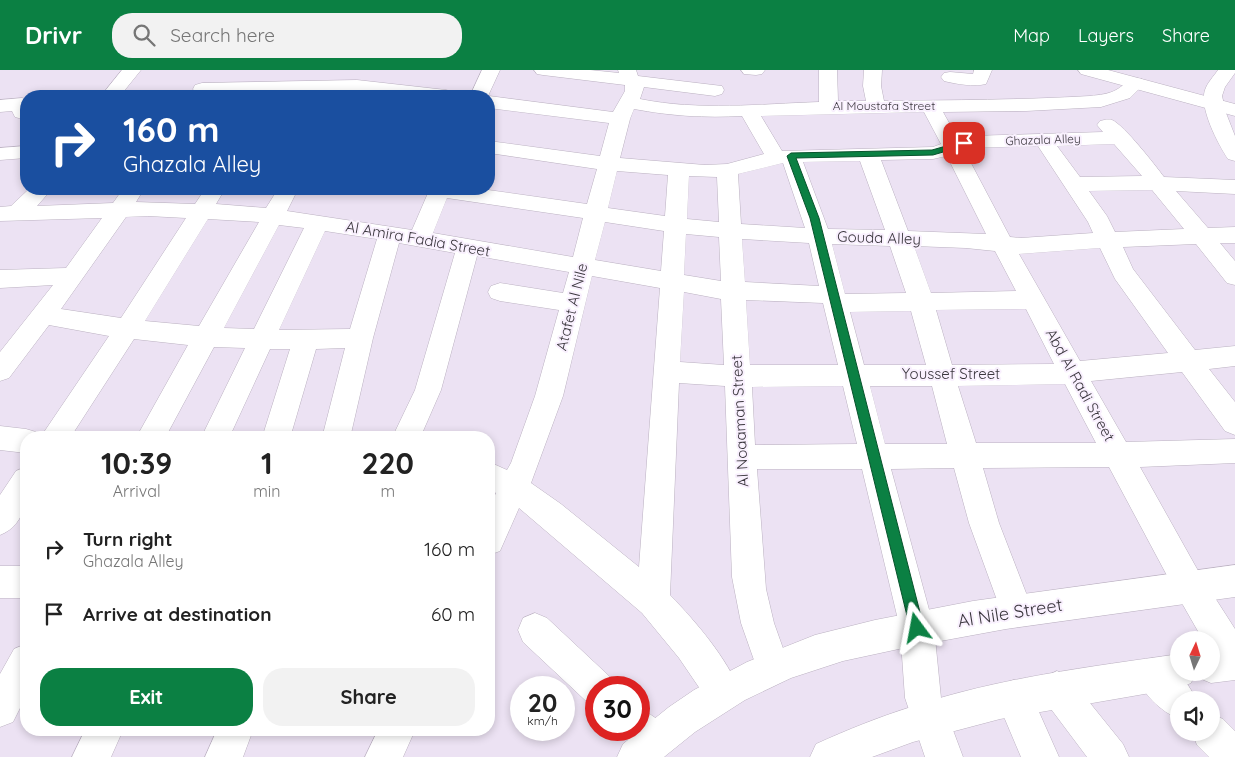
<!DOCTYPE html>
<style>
body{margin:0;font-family:Quicksand,sans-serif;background:#f2f2f2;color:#222;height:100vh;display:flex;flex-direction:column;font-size:19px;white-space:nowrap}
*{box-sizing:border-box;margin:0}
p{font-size:16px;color:#767676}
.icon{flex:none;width:28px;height:28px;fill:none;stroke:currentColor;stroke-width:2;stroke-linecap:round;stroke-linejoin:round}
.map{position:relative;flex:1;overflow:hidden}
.details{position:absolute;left:20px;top:361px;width:475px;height:305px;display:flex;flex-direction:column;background:#fff;border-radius:20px;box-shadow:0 2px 8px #0003}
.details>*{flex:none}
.guide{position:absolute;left:20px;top:20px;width:475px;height:105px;border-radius:20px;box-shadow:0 2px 8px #0003;background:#1a4fa0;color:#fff;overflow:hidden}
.needle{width:32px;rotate:4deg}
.buttons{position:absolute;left:1170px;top:561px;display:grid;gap:10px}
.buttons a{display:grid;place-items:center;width:50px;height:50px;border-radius:50%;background:#fff;box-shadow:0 2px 8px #0003;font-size:25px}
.speed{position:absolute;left:510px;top:606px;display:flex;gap:10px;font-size:25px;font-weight:700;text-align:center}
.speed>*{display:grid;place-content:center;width:65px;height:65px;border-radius:50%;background:#fff;box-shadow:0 2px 8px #0003;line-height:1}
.speed small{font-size:12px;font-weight:400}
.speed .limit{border:8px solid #d22;background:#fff;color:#111}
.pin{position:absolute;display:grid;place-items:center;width:42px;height:42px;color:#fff;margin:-21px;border-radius:10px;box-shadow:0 2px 8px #0006}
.me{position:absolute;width:55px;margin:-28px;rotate:347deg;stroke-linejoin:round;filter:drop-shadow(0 0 4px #0008)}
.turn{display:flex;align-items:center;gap:18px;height:105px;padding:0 20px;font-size:22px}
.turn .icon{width:65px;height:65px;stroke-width:2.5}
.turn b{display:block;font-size:35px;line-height:42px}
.eta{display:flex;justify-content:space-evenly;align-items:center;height:85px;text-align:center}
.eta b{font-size:30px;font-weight:800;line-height:35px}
.primary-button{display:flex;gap:10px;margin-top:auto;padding:10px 20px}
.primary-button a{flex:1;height:58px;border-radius:20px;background:#0b8043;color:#fff;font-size:20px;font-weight:800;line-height:58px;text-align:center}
.primary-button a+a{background:#f2f2f2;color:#222}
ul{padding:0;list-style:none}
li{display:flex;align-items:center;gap:15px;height:65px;padding:0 20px}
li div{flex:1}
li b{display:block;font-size:19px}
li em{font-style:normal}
header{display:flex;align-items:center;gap:30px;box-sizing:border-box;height:70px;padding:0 25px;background:#0b8043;color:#fff}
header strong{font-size:24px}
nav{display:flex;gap:28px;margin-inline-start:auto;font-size:18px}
.search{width:350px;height:45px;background:#f2f2f2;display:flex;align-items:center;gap:12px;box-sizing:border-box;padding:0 18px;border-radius:20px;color:#767676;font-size:19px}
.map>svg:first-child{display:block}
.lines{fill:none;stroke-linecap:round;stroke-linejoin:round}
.minor-casing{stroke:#bbb1c1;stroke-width:1}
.tertiary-casing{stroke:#bbb1c1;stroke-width:1}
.secondary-casing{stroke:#bbb1c1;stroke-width:1}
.minor{fill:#fff;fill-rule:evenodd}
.tertiary{fill:#fff;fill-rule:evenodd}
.secondary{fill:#fff;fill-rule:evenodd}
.route{fill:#0b8043;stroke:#07532c}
.labels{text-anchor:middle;stroke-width:4;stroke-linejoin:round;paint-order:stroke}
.far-street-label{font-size:12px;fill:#3b373e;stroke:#f9f0fe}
.street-label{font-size:15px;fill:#3b373e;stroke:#f9f0fe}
.near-street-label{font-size:18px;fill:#3b373e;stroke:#f9f0fe}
</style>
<header>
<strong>Drivr</strong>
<div class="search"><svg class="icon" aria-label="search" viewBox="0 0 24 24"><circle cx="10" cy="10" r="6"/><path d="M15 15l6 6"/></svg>Search here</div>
<nav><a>Map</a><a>Layers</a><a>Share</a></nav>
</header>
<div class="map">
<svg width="1235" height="687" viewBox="0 0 1235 687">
<rect width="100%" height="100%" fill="#ece2f3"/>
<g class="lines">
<g class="minor-casing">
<path id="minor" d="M122,0H141L120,26H101Z
M482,0H500L488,26H470Z
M534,0H590L619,3L618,0H636L638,6L722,16L724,20L722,24L715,26L644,17L640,29C699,41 760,34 819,32V0H837L838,31H866L863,16L864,0H882L881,16L884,31C953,30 1022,30 1090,26C1099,25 1109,24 1116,20C1127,14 1129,6 1142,9L1145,13L1130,28L1101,37L1026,41L943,42L958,69L971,66L1103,62L1097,55L1100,51C1104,50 1108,49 1112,50C1124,55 1155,95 1164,107L1235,110V124L1176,121L1208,158L1235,157V173H1220L1235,191V215L1227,213L1196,174L1123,177L1133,199L1195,280L1235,276V296L1209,299L1235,332V365L1225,361L1182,302L1091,311L1126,372L1235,369V393L1140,397L1201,506L1235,559V608C1217,601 1211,589 1211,570H1203L1179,528L1109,397L983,398L999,453L1033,541L1029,553L1017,557L1005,553L1001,541L969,453L954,398L891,399L934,558L941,628L963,687H925L905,628L900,558L862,399H757L766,519L774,553L790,598L785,610L773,615L761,610L741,553L732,507L725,316L679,313L670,525C697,553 726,587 741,623L735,635L723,641L711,635L679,588L642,543L519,438L500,481L489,485V438L496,423L489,419V392L507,400L511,393L535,326L559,240L500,231L491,228L488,222L491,216L500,213L563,223L569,202L477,186L441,320L420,368H392L415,320L455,183L399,173L373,268L350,368H322L345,278L316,279L290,368H262L290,279H270L229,368H201L245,278L214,277L165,368H136L188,275L134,269L70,368H40L109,266L49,255L9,308L0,311V282L53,215L0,218V200L66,198L102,148L0,151V137L11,136L29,119H52L37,136L113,133L123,119H144L136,132L195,134L205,119H225L216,134L266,138L278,119H298L287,141L412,160L428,123L426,119H481L587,134L597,99L489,83V71L600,86L609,53L489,38V26L613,42L625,21V15L543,5L537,4ZM634,39C671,46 705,48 742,46L764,84L727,94L705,95L620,88L630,49ZM924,42L941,74L933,77L782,81L761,46ZM1114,74L1142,106L1080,107L1057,76ZM1038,76L1088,152L1093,163L1021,168L1010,167L964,80L971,78ZM947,86L986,164L908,161L881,90L933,89ZM860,91L885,160L828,159L803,92ZM783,93L805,158L741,154L738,104ZM617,101L668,105L665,146L608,138ZM689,106L717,107L719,152L687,149ZM1152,120L1184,159L1115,162L1107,146L1089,121ZM447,128L583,148L573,187L433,163ZM148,146L186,148L121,248L61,239L126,147ZM208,149L259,152L199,256L145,251ZM605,152L664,161L661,201L595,190ZM279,155L304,158L254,259L224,258ZM325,161L377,169L350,259L279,260ZM686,164L719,167L721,211L684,205ZM742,169L809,173L819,216L745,212ZM832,174L890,176L906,223L845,224ZM914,176L966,178L995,181L1016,221L931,223ZM1100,178L1115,209L1168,283L1080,291L1019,184ZM592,206L660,218L639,497L561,434L531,413L563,326ZM684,222L721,229L724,295L680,292ZM746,230L823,233L838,295H750ZM1026,239L1054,294L952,295L936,240ZM911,241L926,295H864L850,242ZM1065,314L1096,373H976L958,316ZM843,316L857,374L755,375L752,317ZM870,316H932L947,374H885Z
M741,0H765L762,4L756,5L744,4Z
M974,0H992L986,14C974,17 956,14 944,11L941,7L944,3L950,2L973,4Z
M1218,0H1235V3L1225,17L1222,26L1226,43L1235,66V91L1228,89C1218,74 1199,38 1205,20C1207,13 1214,6 1218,0Z
M357,10L446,20L453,22L455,26H399L357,22L202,25L195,23L193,19L195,15L202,13Z
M22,28L26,29V50L15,47L12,41L0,42V30Z
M26,76V88L0,90V78Z
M0,356L26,359L36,362L38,368H26V383L0,380Z
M26,397C28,423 28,454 0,465V425L16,401Z
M0,496H26V528H0Z
M535,543L547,548L609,606L614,618H596V635L585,630L523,572L518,560L523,548Z
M26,574V626L13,652L0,657V604L14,579Z
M1153,588C1171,595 1189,611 1196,630H1179V649C1160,641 1143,624 1136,605L1141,593Z
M1057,601L1069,607L1123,674L1129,687H1087L1045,631L1039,619L1045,607Z
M1014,610L1027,615L1059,687H1021L996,628L1001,615Z
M639,639C656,646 665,654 672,671L667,684C646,687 630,679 622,660H639Z
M1211,644L1223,649L1235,661V687H1209L1197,675L1192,662H1211Z
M85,660H123L111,687H72Z
M217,660H253L243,687H205Z
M378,660H415L403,687H365Z"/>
</g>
<g class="tertiary-casing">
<path id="tertiary" d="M1078,0H1108L1235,34V46L1081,4Z"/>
</g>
<g class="secondary-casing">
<path id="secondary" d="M1235,495V527L1006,559L908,577L843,591L791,608L745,630L695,662L664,687H617L623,674L669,637L694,620L747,592L815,565L875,550L973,531Z
M1235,576V610L1211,613L1199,608L1196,602H1211V579Z
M1179,584V602H1196L1191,613L1179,618L1000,649L913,672L872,687H810L816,674C847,660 879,647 911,637C997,608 1089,597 1179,584Z"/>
</g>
<use href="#minor" class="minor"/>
<use href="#tertiary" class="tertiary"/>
<use href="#secondary" class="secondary"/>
</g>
<path class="route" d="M964,71L968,73L967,75L933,85L796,88L819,148L924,558L922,563L917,565L912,563L910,558L810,148L787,86L791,83L932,80Z"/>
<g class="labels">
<g class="far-street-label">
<text x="884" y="40">Al Moustafa Street</text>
<text transform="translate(1043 70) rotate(-2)" y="4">Ghazala Alley</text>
</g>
<g class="street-label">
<text transform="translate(879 168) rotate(2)" y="5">Gouda Alley</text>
<text transform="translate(418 169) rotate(10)" y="5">Al Amira Fadia Street</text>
<text transform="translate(572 237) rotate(-76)" y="5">Atafet Al Nile</text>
<text x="951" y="309">Youssef Street</text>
<text transform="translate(1080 315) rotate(61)" y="5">Abd Al Radi Street</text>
<text transform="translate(740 351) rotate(-93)" y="5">Al Noaaman Street</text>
</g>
<g class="near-street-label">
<text transform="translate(1010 543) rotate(-9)" y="6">Al Nile Street</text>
</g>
</g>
</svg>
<div class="buttons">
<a><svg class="needle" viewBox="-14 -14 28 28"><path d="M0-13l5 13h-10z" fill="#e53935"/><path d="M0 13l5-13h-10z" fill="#767676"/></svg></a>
<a><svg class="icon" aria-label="sound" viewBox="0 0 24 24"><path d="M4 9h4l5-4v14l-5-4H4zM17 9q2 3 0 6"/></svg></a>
</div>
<div class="speed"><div>20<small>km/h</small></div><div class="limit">30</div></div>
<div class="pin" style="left:964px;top:73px;background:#d93025"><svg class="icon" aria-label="arrive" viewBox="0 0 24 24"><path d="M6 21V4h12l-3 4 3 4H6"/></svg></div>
<svg class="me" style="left:917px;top:558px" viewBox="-20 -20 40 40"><path d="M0-17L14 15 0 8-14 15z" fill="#0b8043" stroke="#fff" stroke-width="4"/></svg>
<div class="guide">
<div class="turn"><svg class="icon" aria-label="right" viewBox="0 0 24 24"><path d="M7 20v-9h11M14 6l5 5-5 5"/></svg><div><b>160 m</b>Ghazala Alley</div></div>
</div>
<section class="details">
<div class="eta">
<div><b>10:39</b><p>Arrival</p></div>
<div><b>1</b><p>min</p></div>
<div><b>220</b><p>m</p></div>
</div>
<ul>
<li><svg class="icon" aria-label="right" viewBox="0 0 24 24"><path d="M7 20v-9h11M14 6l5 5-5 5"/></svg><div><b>Turn right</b><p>Ghazala Alley</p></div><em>160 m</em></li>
<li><svg class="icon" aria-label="arrive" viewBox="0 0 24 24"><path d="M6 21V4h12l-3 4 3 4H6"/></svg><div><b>Arrive at destination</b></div><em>60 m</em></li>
</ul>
<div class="primary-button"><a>Exit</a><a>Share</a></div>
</section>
</div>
